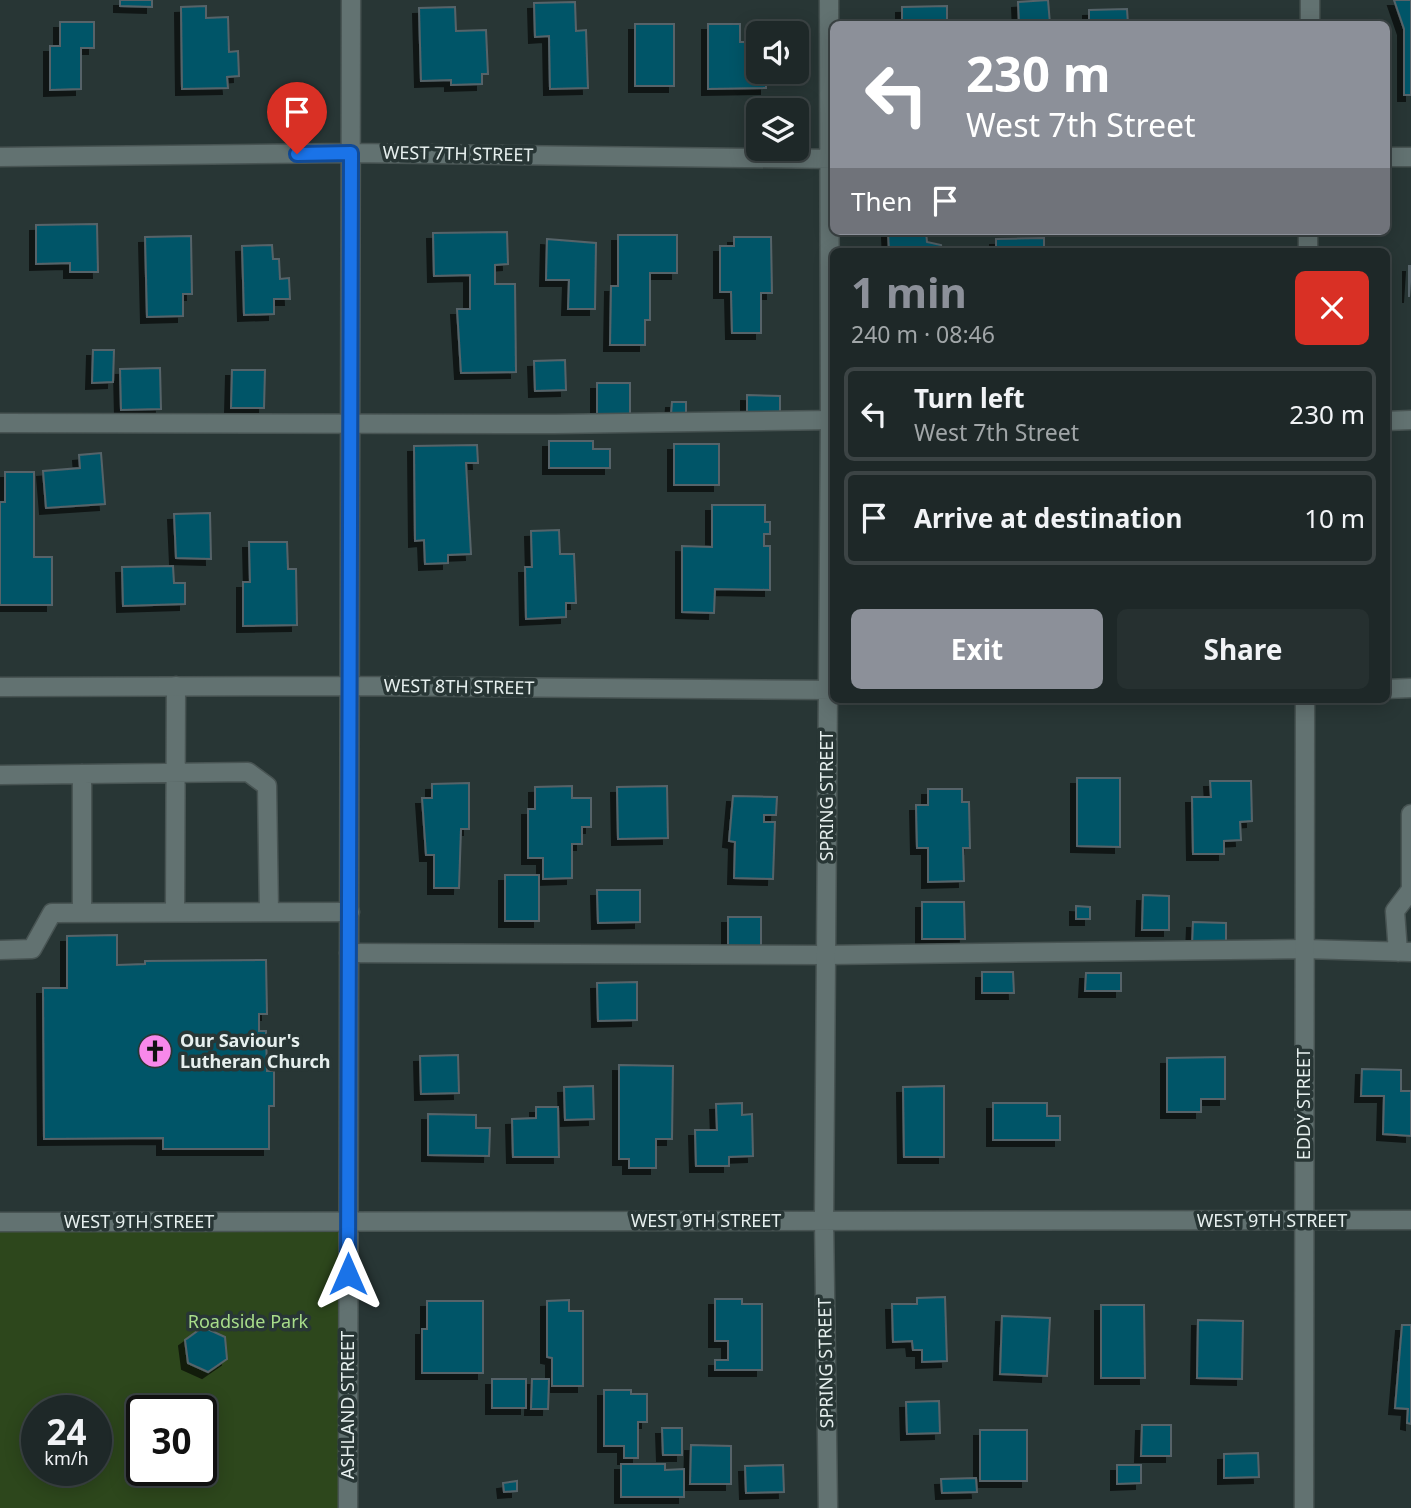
<!DOCTYPE html>
<meta charset="utf-8">
<style>
body{margin:0;font-family:"Noto Sans",sans-serif;background:#263030;color:#f1f3f6;height:100vh;display:flex;flex-direction:column;font-size:26px;white-space:nowrap}
*{box-sizing:border-box;margin:0}
p{font-size:23px;color:#a1a6a8}
.icon{flex:none;width:38px;height:38px;fill:none;stroke:currentColor;stroke-width:2;stroke-linecap:round;stroke-linejoin:round}
.map{position:relative;flex:1;overflow:hidden}
.details{position:absolute;left:830px;top:248px;width:560px;height:455px;display:flex;flex-direction:column;background:#1e2828;border-radius:10px;box-shadow:0 4px 18px #0003,0 0 0 2px #3c4445}
.details>*{flex:none}
.top-card{position:absolute;left:830px;top:21px;width:560px;height:214px;border-radius:10px;box-shadow:0 4px 18px #0003,0 0 0 2px #3c4445;background:#8c9099;color:#fff;overflow:hidden}
.tools{position:absolute;left:746px;top:21px;display:grid;gap:14px}
.tools a{display:grid;place-items:center;width:63px;height:63px;border-radius:10px;background:#1e2828;box-shadow:0 4px 18px #0003,0 0 0 2px #3c4445;font-size:35px}
.speed{position:absolute;left:21px;top:1395px;display:flex;gap:14px;font-size:35px;font-weight:700;text-align:center}
.speed>*{display:grid;place-content:center;width:91px;height:91px;border-radius:50%;background:#1e2828;box-shadow:0 4px 18px #0003,0 0 0 2px #3c4445;line-height:1}
.speed small{font-size:18px;font-weight:400}
.speed .limit{border:4px solid #111;border-radius:10px;background:#fff;color:#111}
.pin{position:absolute;display:grid;place-items:center;width:60px;height:60px;color:#fff;margin:-72px -30px;border-radius:50% 50% 50% 0;rotate:-45deg;box-shadow:0 0 7px #0007}
.pin .icon{rotate:45deg}
.me{position:absolute;width:77px;margin:-38px;rotate:0deg;stroke-linejoin:round;filter:drop-shadow(0 0 5px #0008)}
.turn{display:flex;align-items:center;gap:24px;height:147px;padding:0 21px;font-size:32px}
.turn .icon{width:91px;height:91px;stroke-width:2.5}
.turn b{display:block;font-size:49px;line-height:60px}
.then{display:flex;align-items:center;height:66px;padding:0 21px;background:#0003;gap:14px;font-size:26px}
.round{display:grid;place-items:center;flex:none;width:74px;height:74px;border-radius:10px;background:#263030}
.head{display:flex;align-items:center;justify-content:space-between;height:119px;padding:0 21px}
h1{font-size:42px;font-weight:700;line-height:52px;color:#8c9099}
.action{display:flex;gap:14px;margin-top:auto;padding:14px 21px}
.action a{flex:1;height:80px;border-radius:10px;background:#8c9099;color:#fff;font-size:28px;font-weight:700;line-height:80px;text-align:center}
.action a+a{background:#263030;color:#f1f3f6}
ul{padding:0;list-style:none}
li{display:flex;align-items:center;gap:21px;height:94px;margin:0 14px 10px;padding:0 7px;border:4px solid #3c4445;border-radius:10px}
li div{flex:1}
li b{display:block;font-size:26px}
li em{font-style:normal}
.map>svg:first-child{display:block}
.green{fill:#2d471c;fill-rule:evenodd}
.building{fill:#035568;stroke:#566469;stroke-width:2;filter:url(#shadow)}
.lines{fill:none;stroke-linecap:round;stroke-linejoin:round}
.lane-casing{stroke:#485453;stroke-width:21}
.street-casing{stroke:#485453;stroke-width:21}
.lane{stroke:#627271;stroke-width:18}
.street{stroke:#627271;stroke-width:18}
.route-casing{stroke:#114b97;stroke-width:18}
.route{stroke:#1a73e8;stroke-width:12}
.labels{text-anchor:middle;stroke-width:7;stroke-linejoin:round;paint-order:stroke}
.street-label{font-size:18px;fill:#e6efee;stroke:#283635}
.poi-label{font-size:18px;font-weight:bold;fill:#e6efee;stroke:#283635;text-anchor:start}
.park-label{font-size:18px;fill:#a8dd8a;stroke:#283635}
</style>
<div class="map">
<svg width="1411" height="1508" viewBox="0 0 1411 1508">
<defs>
<filter id="shadow"><feDropShadow dx="-6" dy="6" stdDeviation="0" flood-color="#0009"/></filter>
</defs>
<rect width="100%" height="100%" fill="#283635"/>
<path class="green" d="M0,1222H348V1508H0ZM37,1410H96V1470H37ZM142,1410H201V1470H142Z"/>
<path class="building" d="M120,0H152V7L120,6Z
M1048,0L1050,24H1019L1018,2Z
M1394,0H1411V95H1404V29Z
M575,2L576,31L586,30L588,88L550,89L549,36L535,37L534,3Z
M206,6V18L228,17L229,52L238,51L239,76L227,77L228,88L182,89L181,7Z
M947,6V24H902V7Z
M455,7L456,31L486,30L488,74H482V84L451,85V80L421,81L419,8Z
M1127,9L1128,24H1089V10Z
M1246,20V24H1191V22Z
M60,22H94V48H81V89L50,90V46H60Z
M635,24H674V86H635Z
M708,24H740V42H758V72H766V88L708,89Z
M97,224L98,272H70V263L36,264V225Z
M507,232L508,264L495,265V284H515L516,372L461,373L457,309H470V275L434,276L433,233Z
M888,232H926L927,242L941,245L942,252H889Z
M618,235H677V273H650V320H645V345H610L611,286H618Z
M191,236L192,294H183V316L147,317L145,237Z
M734,237H771L772,293H761V333H732L731,292H720V246H734Z
M1044,238V252H996V239Z
M547,239L596,243L595,309H568L569,280H546Z
M272,245L273,259H279L280,279L289,278L290,299H274V314L244,315L242,246Z
M1409,266H1411L1409,297Z
M93,350H114L113,382L92,383Z
M565,360L566,390L535,391L534,361Z
M160,368L161,409L121,410L120,369Z
M232,370H265L264,408H231Z
M597,383H630V414L597,415Z
M747,395L780,396V415H747Z
M672,402H686V415L671,414Z
M549,441H593V449H610V468H549Z
M674,444H719V485H674Z
M477,445L478,463H466L471,554L448,555V563L425,564L424,540L415,541L414,446Z
M101,453L105,504L46,508L43,471L80,468L79,455Z
M5,472H34V557H52V605H0V502H5Z
M712,505H765V522H770V534H764V546H770V590L715,589L714,613L682,612V546L712,547Z
M210,513L211,559L176,558L174,514Z
M559,530L560,554H574L576,603H566V617L526,619L525,567H532L531,531Z
M249,542H287L288,569H296L297,625L243,626V582H250Z
M173,566L174,583H185V604L123,606L122,567Z
M1077,778H1120V847L1077,846Z
M1210,781H1251L1252,821L1240,822L1241,840L1224,841V854H1193L1192,797H1211Z
M469,783V829H461L459,888H434V855H426L422,798H432V784Z
M572,786V798H591V827H582V844H572V878L543,879V858H528V809H535V787Z
M667,786L668,838L618,839L617,787Z
M928,789H962V802H969L970,848H963L964,881L928,882V848H917L916,805H928Z
M733,796L777,797L776,815H764V822H775L773,879L734,878L735,842L729,841Z
M505,875H539V921H505Z
M597,890H640V922L598,923Z
M1143,895L1169,896V930H1142Z
M922,902H964L965,939H922Z
M1076,906L1090,907V919H1076Z
M728,917H761V946H728Z
M1193,922L1226,923V946H1192Z
M117,935V965L145,964V961L266,960L267,1014H259V1031H266L267,1071H274V1106H269V1149H163V1138L44,1139L43,988H67V936Z
M982,972H1013L1014,993H982Z
M1086,973H1121V991H1085Z
M637,982V1020L598,1021L597,983Z
M458,1055L459,1093L421,1094L420,1056Z
M1225,1057V1099H1201V1112H1167V1058Z
M619,1065L673,1066L672,1139H656V1168H629V1159H619Z
M1362,1069L1401,1070V1091H1411V1136L1383,1134L1384,1096H1361Z
M593,1086L594,1119L565,1120L564,1087Z
M944,1086V1157H904L903,1087Z
M742,1103V1115L752,1114L753,1156L729,1157V1166H696L695,1130H717L716,1104Z
M993,1103H1047V1116H1060V1140H993Z
M536,1107H558L559,1157H513L512,1119L536,1118Z
M428,1114L476,1115V1128H490L489,1156L428,1155Z
M945,1297L947,1361L922,1362V1350H913L912,1341L893,1342L892,1304H917V1298Z
M715,1299H742V1304H762V1370H715V1360H728V1341H715Z
M569,1300V1311H583V1386H552V1358L547,1357V1301Z
M427,1301H483V1373H422V1329H427Z
M1101,1305H1144L1145,1378H1101Z
M1002,1316L1050,1318L1047,1376L1000,1374Z
M1198,1320L1243,1321L1242,1379L1197,1378Z
M1402,1325H1411V1424L1407,1423L1408,1409L1395,1408Z
M203,1327L225,1337L227,1359L208,1372L188,1363L185,1340Z
M492,1379H526V1408H492Z
M532,1379H549L548,1409H531Z
M604,1390H631V1394H647V1422H638V1458H624V1446H604Z
M939,1401L940,1433L907,1434L906,1402Z
M1142,1425H1171V1456H1141Z
M662,1428H682V1455H663Z
M980,1430H1027V1481H980Z
M691,1445L731,1446V1484H690Z
M1258,1453L1259,1477L1224,1478V1454Z
M621,1464H665V1470L684,1469V1497H621Z
M783,1465L784,1492L746,1493L745,1466Z
M1117,1465H1141V1483L1117,1484Z
M976,1478L977,1492L942,1493L941,1479Z
M517,1481V1491L504,1492L503,1483Z"/>
<g class="lines">
<g class="lane-casing">
<path id="lane" d="M1386,421L1411,420
M0,423L555,424L833,420
M82,774V913
M0,775L248,772L267,786L269,912
M1411,814V892
M175,912L176,686
M0,950L32,949L52,913L350,912
M1398,952L1395,911L1410,891
M349,953L826,955L1304,949L1411,952"/>
</g>
<g class="street-casing">
<path id="street" d="M1310,24V0
M0,157L351,153L833,159
M1386,157H1411
M1308,252V231
M0,687L350,686L833,690
M1386,689L1411,688
M0,1222L1411,1220
M348,1508L351,0
M828,1508L824,1220L830,420L829,0
M1304,1508L1305,700"/>
</g>
<use href="#lane" class="lane"/>
<use href="#street" class="street"/>
</g>
<g class="lines">
<g class="route-casing">
<path id="route" d="M297,154L351,153L348,1274"/>
</g>
<use href="#route" class="route"/>
</g>
<defs>
<g id="church-disc" transform="scale(1.75)"><circle r="9.5" fill="#f888ea" stroke="#283635"/><path d="M-1.2-6h2.4v3.5h3.3v2.4h-3.3V6h-2.4V-.1h-3.3v-2.4h3.3Z" fill="#111"/></g>
</defs>
<g fill-rule="evenodd">
<use href="#church-disc" x="155" y="1051"/>
</g>
<g class="labels">
<g class="street-label">
<text transform="translate(458 154) rotate(1)" y="6">WEST 7TH STREET</text>
<text transform="translate(459 687) rotate(1)" y="6">WEST 8TH STREET</text>
<text transform="translate(827 796) rotate(-90)" y="6">SPRING STREET</text>
<text transform="translate(1304 1104) rotate(-90)" y="6">EDDY STREET</text>
<text x="706" y="1227">WEST 9TH STREET</text>
<text x="1272" y="1227">WEST 9TH STREET</text>
<text x="139" y="1228">WEST 9TH STREET</text>
<text transform="translate(826 1363) rotate(-91)" y="6">SPRING STREET</text>
<text transform="translate(348 1405) rotate(-90)" y="6">ASHLAND STREET</text>
</g>
<g class="poi-label">
<text x="180" y="1047">Our Saviour's<tspan x="180" dy="21">Lutheran Church</tspan></text>
</g>
<g class="park-label">
<text x="248" y="1328">Roadside Park</text>
</g>
</g>
</svg>
<div class="tools">
<a><svg class="icon" aria-label="sound" viewBox="0 0 24 24"><path d="M4 9h4l5-4v14l-5-4H4zM17 9q2 3 0 6"/></svg></a>
<a><svg class="icon" aria-label="layers" viewBox="0 0 24 24"><path d="M12 4l9 5-9 5-9-5zM3 14l9 5 9-5"/></svg></a>
</div>
<div class="speed"><div>24<small>km/h</small></div><div class="limit">30</div></div>
<div class="pin" style="left:297px;top:154px;background:#d93025"><svg class="icon" aria-label="arrive" viewBox="0 0 24 24"><path d="M6 21V4h12l-3 4 3 4H6"/></svg></div>
<svg class="me" style="left:348px;top:1274px" viewBox="-20 -20 40 40"><path d="M0-17L14 15 0 8-14 15z" fill="#1a73e8" stroke="#fff" stroke-width="4"/></svg>
<div class="top-card">
<div class="turn"><svg class="icon" aria-label="left" viewBox="0 0 24 24"><path d="M17 20v-9H6M10 6l-5 5 5 5"/></svg><div><b>230 m</b>West 7th Street</div></div>
<div class="then">Then<svg class="icon" aria-label="arrive" viewBox="0 0 24 24"><path d="M6 21V4h12l-3 4 3 4H6"/></svg></div>
</div>
<section class="details">
<div class="head"><div><h1>1 min</h1><p>240 m · 08:46</p></div><a class="round" style="background:#d93025;color:#fff"><svg class="icon" aria-label="close" viewBox="0 0 24 24"><path d="M6 6l12 12M18 6L6 18"/></svg></a></div>
<ul>
<li><svg class="icon" aria-label="left" viewBox="0 0 24 24"><path d="M17 20v-9H6M10 6l-5 5 5 5"/></svg><div><b>Turn left</b><p>West 7th Street</p></div><em>230 m</em></li>
<li><svg class="icon" aria-label="arrive" viewBox="0 0 24 24"><path d="M6 21V4h12l-3 4 3 4H6"/></svg><div><b>Arrive at destination</b></div><em>10 m</em></li>
</ul>
<div class="action"><a>Exit</a><a>Share</a></div>
</section>
</div>
